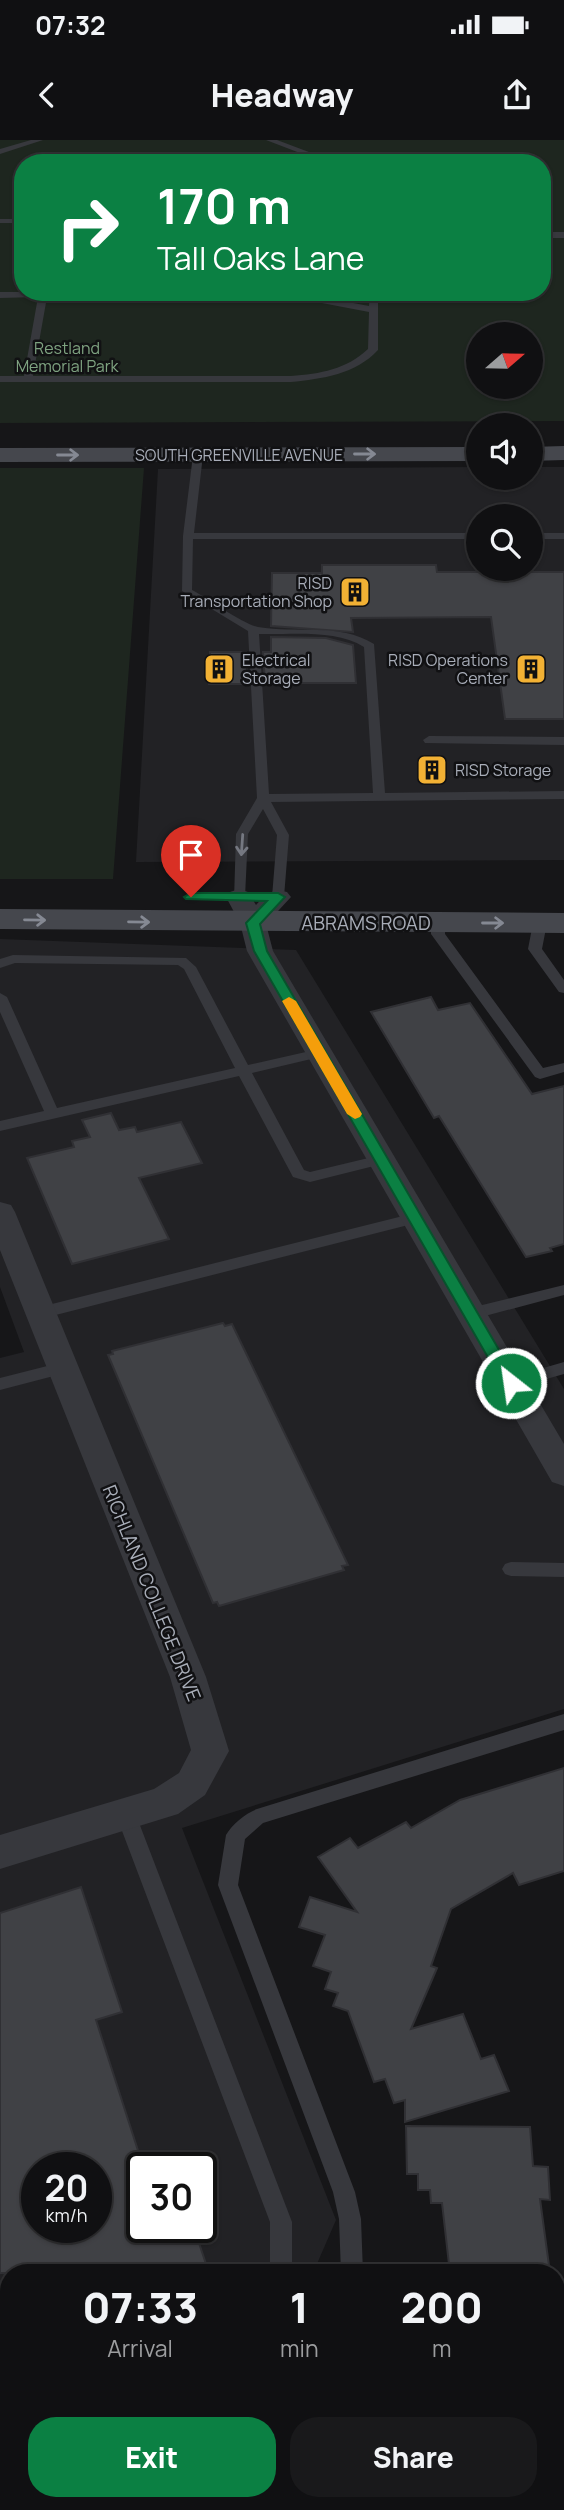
<!DOCTYPE html>
<style>
body{margin:0;font-family:Manrope,sans-serif;background:#19191b;color:#f1f3f6;height:100vh;display:flex;flex-direction:column;font-size:26px;white-space:nowrap}
*{box-sizing:border-box;margin:0}
p{font-size:23px;color:#9c9d9f}
.icon{flex:none;width:38px;height:38px;fill:none;stroke:currentColor;stroke-width:2;stroke-linecap:round;stroke-linejoin:round}
.map{position:relative;flex:1;overflow:hidden}
.drawer{position:absolute;left:0px;top:2124px;width:565px;height:247px;display:flex;flex-direction:column;background:#101012;border-radius:28px 28px 0 0;box-shadow:0 2px 5px #0004,0 0 0 2px #303032}
.drawer>*{flex:none}
.top-card{position:absolute;left:14px;top:14px;width:537px;height:147px;border-radius:28px;box-shadow:0 2px 5px #0004,0 0 0 2px #303032;background:#0b8043;color:#fff;overflow:hidden}
.needle{width:46px;rotate:70deg}
.tools{position:absolute;left:466px;top:182px;display:grid;gap:14px}
.tools a{display:grid;place-items:center;width:77px;height:77px;border-radius:50%;background:#101012;box-shadow:0 2px 5px #0004,0 0 0 2px #303032;font-size:35px}
.speed{position:absolute;left:21px;top:2012px;display:flex;gap:14px;font-size:35px;font-weight:700;text-align:center}
.speed>*{display:grid;place-content:center;width:91px;height:91px;border-radius:50%;background:#101012;box-shadow:0 2px 5px #0004,0 0 0 2px #303032;line-height:1}
.speed small{font-size:18px;font-weight:400}
.speed .limit{border:4px solid #111;border-radius:10px;background:#fff;color:#111}
.pin{position:absolute;display:grid;place-items:center;width:60px;height:60px;color:#fff;margin:-72px -30px;border-radius:50% 50% 50% 0;rotate:-45deg;box-shadow:0 0 7px #0007}
.pin .icon{rotate:45deg}
.me{position:absolute;width:77px;margin:-38px;rotate:330deg;stroke-linejoin:round;filter:drop-shadow(0 0 5px #0008)}
.turn{display:flex;align-items:center;gap:24px;height:147px;padding:0 28px;font-size:32px}
.turn .icon{width:91px;height:91px;stroke-width:2.5}
.turn b{display:block;font-size:49px;line-height:60px}
.eta{display:flex;justify-content:space-evenly;align-items:center;height:119px;text-align:center}
.eta b{font-size:42px;font-weight:800;line-height:49px}
.cta{display:flex;gap:14px;margin-top:auto;padding:14px 28px}
.cta a{flex:1;height:80px;border-radius:28px;background:#0b8043;color:#fff;font-size:28px;font-weight:800;line-height:80px;text-align:center}
.cta a+a{background:#19191b;color:#f1f3f6}
.status{display:flex;justify-content:space-between;align-items:center;height:49px;padding:0 35px;background:#101012;direction:ltr}
.status svg{height:19px;fill:currentColor}
header{display:flex;justify-content:space-between;align-items:center;height:91px;padding:0 28px;background:#101012;font-size:32px;font-weight:800}
.map>svg:first-child{display:block}
.built{fill:#222225;fill-rule:evenodd}
.green{fill:#1e261f;fill-rule:evenodd}
.building{fill:#404145;stroke:#303034;stroke-width:2;fill-rule:evenodd}
.lines{fill:none;stroke-linecap:round;stroke-linejoin:round}
.service{fill:#37383d;fill-rule:evenodd}
.minor{fill:#37383d;fill-rule:evenodd}
.secondary{fill:#45474d;fill-rule:evenodd}
.oneway{stroke:#858993}
.oneway2{stroke:#757881}
.route{fill:#0b8043;stroke:#07532c;stroke-width:2}
.slow{fill:#f59e0b}
.labels{text-anchor:middle;stroke-width:5;stroke-linejoin:round;paint-order:stroke}
.far-park-label{font-size:16px;fill:#7fa381;stroke:#111113}
.far-street-label{font-size:16px;fill:#a8adb8;stroke:#111113}
.far-poi-label{font-size:16px;fill:#a8adb8;stroke:#111113;text-anchor:end}
.street-label{font-size:19px;fill:#a8adb8;stroke:#111113}
</style>
<div class="status"><b>07:32</b><svg viewBox="0 0 49 12"><path d="M0 12V9h3v3zM5 12V6h3v6zM10 12V3h3v9zM15 12V0h3v12zM26 1h20v11H26zM47 4h2v5h-2z"/></svg></div>
<header><svg class="icon" aria-label="back" viewBox="0 0 24 24"><path d="M15 5l-7 7 7 7"/></svg>Headway<svg class="icon" aria-label="share" viewBox="0 0 24 24"><path d="M12 15V3M7 8l5-5 5 5M5 13v7h14v-7"/></svg></header>
<div class="map">
<svg width="564" height="2370" viewBox="0 0 564 2370">
<rect width="100%" height="100%" fill="#161618"/>
<path class="built" d="M478,327V338H530V327H564V720L136,722L158,329ZM478,376H530V429H478Z
M0,799L296,810L564,1249V1569L182,1688L336,2080L313,2133H9V2362L81,2363L62,2370H0V1218L24,1212L0,1147ZM37,2028H96V2088H37ZM142,2028H201V2088H142Z"/>
<path class="green" d="M0,0H564V281L0,283ZM23,23H542V152H23ZM478,194H530V247H478Z
M0,328H144L113,739H0Z"/>
<path class="building" d="M322,425H436L437,432H564V579H505L491,477L351,478L353,492L271,486L272,433H322Z
M271,497L326,498L353,505L356,543H265L263,512H271Z
M210,512H246L248,544H209Z
M431,857L438,870L470,863L532,954L564,946V1104L550,1108L552,1111L526,1117L439,976L434,978L371,872Z
M111,973L119,990L135,987L137,992L181,982L202,1023L139,1038L169,1099L72,1124L27,1018L74,1007L72,1001L90,997L82,980Z
M223,1183L225,1186L232,1184L348,1425L342,1426L344,1430L219,1466L217,1462L213,1463L108,1215L113,1214L112,1211Z
M564,1628V1731L519,1745L513,1733L451,1769L431,1826L437,1828L411,1889L463,1874L481,1919L494,1915L509,1951L405,1982V1960L394,1963L385,1939L374,1942L348,1871L333,1866L338,1853L325,1849L331,1832L313,1826L325,1795L299,1787L310,1757L357,1772L318,1717L350,1698L358,1708L406,1682L411,1688L460,1660Z
M81,1747L122,1872L96,1880L142,2023V2088H194L209,2133H0V1773ZM37,2028H96V2088H37Z
M406,1986L530,1987L533,2026L548,2027L550,2060L540,2059L550,2133H450L442,2063H431L430,2050H418V2034H407Z"/>
<g class="lines">
<path class="service" d="M31,0H43L0,14V9Z
M266,0H277L338,23H326Z
M0,79H23V83H0Z
M542,92H564V98H542Z
M0,152H295L369,166L370,152H378V210C356,234 322,239 291,242H0V236H24L38,157L0,158ZM280,155L369,172L368,209C347,229 320,234 291,236H33L47,157Z
M198,312L203,315L194,393H478V399H193L192,450C207,458 243,484 258,487C297,494 338,482 374,504L385,653L564,651V659L271,662L289,695L284,757L278,761L272,757L277,695L263,669L248,694L245,757L244,760H234L236,694L257,658L248,491L182,451L183,396L193,315ZM259,494C292,495 335,489 364,507L373,653L269,654Z
M530,393H564V399H530Z
M429,596L564,597V605L425,603L423,600Z
M438,779L445,783V794L543,928L564,923V932L540,939L535,937L431,794V783Z
M540,779L547,783L542,809L564,840V853L559,852L528,809L533,783Z
M13,815L186,818L196,827L248,925L319,909L326,913L324,916L252,933L304,1030L310,1032L381,1015L388,1020L386,1023L310,1042L293,1037L239,936L0,991V981L44,971L0,872V853L7,857L57,968L235,928L184,829L178,825L15,823L0,828V819Z
M415,1073L423,1078L420,1082L40,1179L32,1173L40,1167Z
M564,1145V1155L470,1180L462,1174L470,1168Z
M63,1222L71,1228L69,1232L0,1250V1238Z
M564,1222V1234L511,1249L505,1247L503,1243L505,1239Z
M511,1422L564,1423V1437L511,1436L505,1434L502,1429L505,1424Z
M564,1574V1590L263,1683L245,1699L238,1745L355,2052L361,2079L363,2133H341L339,2079L333,2052L218,1745L226,1695C232,1684 246,1673 257,1669Z
M126,1667L133,1669L136,1675L292,2082V2133H270V2082L116,1675L119,1669Z
M9,2312V2336L0,2340V2316Z
M190,2362H217L214,2370H187Z"/>
<path class="minor" d="M239,749L248,752L256,765C266,754 272,748 287,752L291,757L266,784L273,811L564,1304V1346L552,1342L247,811L240,783L226,757L230,752Z
M0,1062L11,1065L15,1072L206,1537L229,1611L205,1655L178,1674L0,1729V1695L154,1649L179,1633L191,1610L170,1537L0,1110Z
M564,2324V2370H530L533,2362H556V2328Z"/>
<path class="secondary" d="M564,306V320L530,321V307Z
M478,307V321L0,322V308Z
M0,769L564,773V793L0,789Z"/>
</g>
<defs><path id="oneway-shaft" d="M-6 0H5M1.5-3L5.5 0L1.5 3" fill="none" stroke-width="1.6" stroke-linecap="round" stroke-linejoin="round" transform="scale(1.75)"/></defs>
<g class="oneway">
<use href="#oneway-shaft" transform="translate(365 314)"/>
<use href="#oneway-shaft" transform="translate(68 315)"/>
<use href="#oneway-shaft" transform="translate(35 780) rotate(1)"/>
<use href="#oneway-shaft" transform="translate(139 782) rotate(1)"/>
<use href="#oneway-shaft" transform="translate(493 783)"/>
</g>
<use class="oneway2" href="#oneway-shaft" transform="translate(242 705) rotate(94)"/>
<path class="route" d="M191,753H278L285,757L260,784L267,811L516,1239V1247H505L254,811L246,783L267,761L186,759L184,757Z"/>
<path class="slow" d="M289,857L296,861L362,974L360,977L355,979L347,974L282,861Z"/>
<defs>
<g id="building-square" transform="scale(1.575)"><rect x="-9" y="-9" width="18" height="18" rx="4" fill="#f2b134" stroke="#111113"/><path d="M-4-6H4V6H1V3H-1V6H-4ZM-2.5-4.3h1.7v1.8h-1.7ZM.8-4.3h1.7v1.8H.8ZM-2.5-1h1.7V.8h-1.7ZM.8-1h1.7V.8H.8Z" fill="#111"/></g>
</defs>
<g fill-rule="evenodd">
<use href="#building-square" x="355" y="452"/>
<use href="#building-square" x="219" y="529"/>
<use href="#building-square" x="531" y="529"/>
<use href="#building-square" x="432" y="630"/>
</g>
<g class="labels">
<g class="far-park-label">
<text x="67" y="214">Restland<tspan x="67" dy="18">Memorial Park</tspan></text>
</g>
<g class="far-street-label">
<text x="239" y="321">SOUTH GREENVILLE AVENUE</text>
</g>
<g class="far-poi-label">
<text x="332" y="449">RISD<tspan x="332" dy="18">Transportation Shop</tspan></text>
<text x="242" y="526" text-anchor="start">Electrical<tspan x="242" dy="18">Storage</tspan></text>
<text x="508" y="526">RISD Operations<tspan x="508" dy="18">Center</tspan></text>
<text x="455" y="636" text-anchor="start">RISD Storage</text>
</g>
<g class="street-label">
<text x="366" y="790">ABRAMS ROAD</text>
<text transform="translate(152 1453) rotate(68)" y="7">RICHLAND COLLEGE DRIVE</text>
</g>
</g>
</svg>
<div class="tools">
<a><svg class="needle" viewBox="-14 -14 28 28"><path d="M0-13l5 13h-10z" fill="#e53935"/><path d="M0 13l5-13h-10z" fill="#9c9d9f"/></svg></a>
<a><svg class="icon" aria-label="sound" viewBox="0 0 24 24"><path d="M4 9h4l5-4v14l-5-4H4zM17 9q2 3 0 6"/></svg></a>
<a><svg class="icon" aria-label="search" viewBox="0 0 24 24"><circle cx="10" cy="10" r="6"/><path d="M15 15l6 6"/></svg></a>
</div>
<div class="speed"><div>20<small>km/h</small></div><div class="limit">30</div></div>
<div class="pin" style="left:191px;top:757px;background:#d93025"><svg class="icon" aria-label="arrive" viewBox="0 0 24 24"><path d="M6 21V4h12l-3 4 3 4H6"/></svg></div>
<svg class="me" style="left:511px;top:1243px" viewBox="-20 -20 40 40"><circle r="17" fill="#0b8043" stroke="#fff" stroke-width="3"/><path d="M0-11L8 9 0 5-8 9z" fill="#fff"/></svg>
<div class="top-card">
<div class="turn"><svg class="icon" aria-label="right" viewBox="0 0 24 24"><path d="M7 20v-9h11M14 6l5 5-5 5"/></svg><div><b>170 m</b>Tall Oaks Lane</div></div>
</div>
<section class="drawer">
<div class="eta">
<div><b>07:33</b><p>Arrival</p></div>
<div><b>1</b><p>min</p></div>
<div><b>200</b><p>m</p></div>
</div>
<div class="cta"><a>Exit</a><a>Share</a></div>
</section>
</div>
